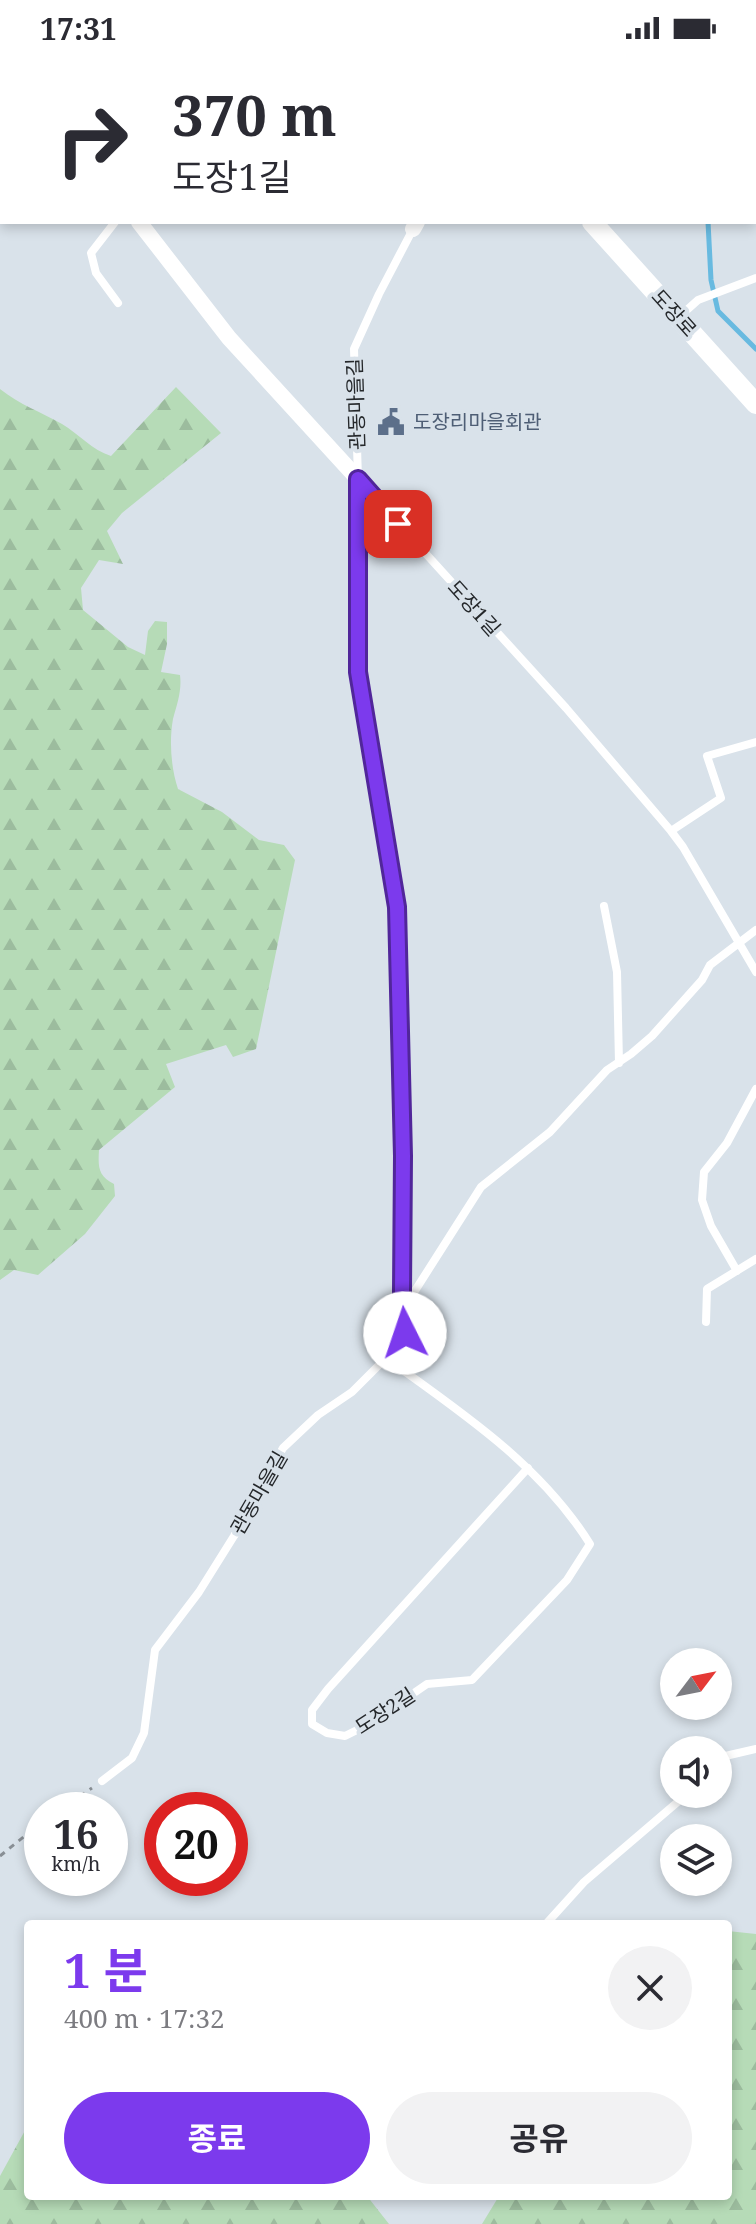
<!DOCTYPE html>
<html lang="ko">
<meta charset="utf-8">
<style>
body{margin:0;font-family:"Noto Serif","Noto Sans KR",serif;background:#f2f2f3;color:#2b2b33;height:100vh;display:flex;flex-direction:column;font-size:30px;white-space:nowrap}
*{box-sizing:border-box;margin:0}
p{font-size:26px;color:#7c7c81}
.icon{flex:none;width:44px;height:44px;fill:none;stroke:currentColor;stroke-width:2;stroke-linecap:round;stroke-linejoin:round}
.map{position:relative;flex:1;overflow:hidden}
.side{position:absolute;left:24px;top:1864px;width:708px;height:280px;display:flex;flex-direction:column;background:#fff;border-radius:8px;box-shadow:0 4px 12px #0003}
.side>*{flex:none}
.guide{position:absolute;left:0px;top:0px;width:756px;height:168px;box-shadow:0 4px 12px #0003;background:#fff;color:#2b2b33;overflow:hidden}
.needle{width:52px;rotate:58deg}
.tools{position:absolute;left:660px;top:1592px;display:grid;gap:16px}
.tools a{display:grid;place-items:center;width:72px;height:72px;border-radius:50%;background:#fff;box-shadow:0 4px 12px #0003;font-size:40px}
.speed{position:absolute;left:24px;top:1736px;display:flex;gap:16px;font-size:40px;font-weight:700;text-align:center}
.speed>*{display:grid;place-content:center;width:104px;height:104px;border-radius:50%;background:#fff;box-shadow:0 4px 12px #0003;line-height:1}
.speed small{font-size:20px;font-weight:400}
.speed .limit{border:12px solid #d22;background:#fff;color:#111}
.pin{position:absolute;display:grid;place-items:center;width:68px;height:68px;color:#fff;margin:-34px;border-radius:16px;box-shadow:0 4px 12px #0006}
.me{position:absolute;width:88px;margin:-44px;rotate:356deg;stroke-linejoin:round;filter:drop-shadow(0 0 6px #0008)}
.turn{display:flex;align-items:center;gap:28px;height:168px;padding:0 40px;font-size:36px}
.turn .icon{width:104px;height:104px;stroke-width:2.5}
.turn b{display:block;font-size:56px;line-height:68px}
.round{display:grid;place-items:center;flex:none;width:84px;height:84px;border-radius:42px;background:#f2f2f3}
.overview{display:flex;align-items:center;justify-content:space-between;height:136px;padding:0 40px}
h1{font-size:48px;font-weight:700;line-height:60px;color:#7c3aed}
.cta{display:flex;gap:16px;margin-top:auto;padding:16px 40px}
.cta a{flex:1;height:92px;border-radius:48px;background:#7c3aed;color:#fff;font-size:32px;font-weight:700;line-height:92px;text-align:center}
.cta a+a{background:#f2f2f3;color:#2b2b33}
.status{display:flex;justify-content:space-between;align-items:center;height:56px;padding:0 40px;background:#fff;direction:ltr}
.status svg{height:22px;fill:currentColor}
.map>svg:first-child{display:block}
.forest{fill:url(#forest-firs)}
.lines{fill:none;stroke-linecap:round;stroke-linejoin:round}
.stream{stroke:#68bae0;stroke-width:5}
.path{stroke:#898f95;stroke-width:3;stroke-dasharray:6 6;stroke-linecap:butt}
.service{stroke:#fff;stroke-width:8}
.minor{stroke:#fff;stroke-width:16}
.tertiary{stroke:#fff;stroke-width:20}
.route-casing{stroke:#51269a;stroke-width:20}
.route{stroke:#7c3aed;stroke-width:14}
.labels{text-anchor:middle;stroke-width:8;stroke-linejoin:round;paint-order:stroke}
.street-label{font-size:20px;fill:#25282b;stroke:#d9e2ea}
.service-label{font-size:20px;fill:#4e5e75;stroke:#d9e2ea;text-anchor:start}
</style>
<div class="status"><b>17:31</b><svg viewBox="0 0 49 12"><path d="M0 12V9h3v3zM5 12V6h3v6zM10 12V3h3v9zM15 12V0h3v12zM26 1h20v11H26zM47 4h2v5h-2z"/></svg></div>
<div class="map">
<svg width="756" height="2168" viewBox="0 0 756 2168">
<defs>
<pattern id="forest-firs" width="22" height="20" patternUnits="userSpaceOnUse" patternTransform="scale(2)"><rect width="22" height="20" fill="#b6dbb7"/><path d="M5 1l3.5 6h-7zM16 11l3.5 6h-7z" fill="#9cbc9e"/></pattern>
</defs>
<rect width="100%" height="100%" fill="#d9e2ea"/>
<path class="forest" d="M176,331L221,377L122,457L107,475L123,508L99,504L81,532L83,554L128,591L145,599L148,575L155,565L167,566V588L161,616L180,619C182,635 177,648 173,663C169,685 171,712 178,733L222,756L259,784L284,789L295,804L256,993L233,1001L226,989L166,1008L175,1031L99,1094C98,1111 98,1120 114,1128L115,1140L85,1178L38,1219L14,1214L0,1224V333C20,349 41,356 62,368C79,378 92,394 111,400Z
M728,1875L756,1878V2168H482L499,2140H728Z
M28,2069V2140H367L389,2168H0V2120Z"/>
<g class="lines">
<path class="stream" d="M619,0L621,2
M708,166L711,224L718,255L756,293"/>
<path class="path" d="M60,1754L92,1732
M0,1800L42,1766"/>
<path class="service" d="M636,0L637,2
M710,0L712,2
M754,51L756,50
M115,166L91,197L96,217L118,247
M413,173L379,238L354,293L358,423L566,652L671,775L683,791L756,916
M679,261L698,244L756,222
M671,775L721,742L707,700L756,686
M604,850L617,916L619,1007
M737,1215L711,1170L702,1144L704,1116L727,1087L756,1033
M706,1266L707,1233L756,1203
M386,1302C461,1356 540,1408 590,1488L567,1524L472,1624L427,1628L369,1668L345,1680L327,1677L312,1668V1654L328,1633L528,1412
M718,1704L721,1701L756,1693
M102,1725L132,1702L144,1677L155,1594L199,1536L234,1480L283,1392L318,1359L352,1336L386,1302L405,1277L404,1252L481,1131L550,1076L607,1014L631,998L652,980L702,924L710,909L756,874
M546,1868L584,1826L687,1738"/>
<path class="minor" d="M555,2L558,0
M0,26L2,27
M139,166L229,282L358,423V616L397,851L404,1252
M413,173L417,166"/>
<path class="tertiary" d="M448,0L449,2
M592,166L756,348"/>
</g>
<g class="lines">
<g class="route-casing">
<path id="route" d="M398,468L358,423V616L397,851L403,1100L402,1236L405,1277"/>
</g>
<use href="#route" class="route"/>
</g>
<defs>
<g id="civic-bare" transform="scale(2.16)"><path d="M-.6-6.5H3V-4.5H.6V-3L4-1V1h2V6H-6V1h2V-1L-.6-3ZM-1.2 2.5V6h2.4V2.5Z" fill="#5c6f8a" stroke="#d9e2ea" stroke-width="2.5" paint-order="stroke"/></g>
</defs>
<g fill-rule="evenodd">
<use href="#civic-bare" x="391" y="366"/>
</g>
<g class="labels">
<g class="street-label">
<text transform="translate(674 257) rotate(48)" y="7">도장로</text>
<text transform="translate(356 348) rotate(-92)" y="7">관동마을길</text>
<text transform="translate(474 552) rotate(48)" y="7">도장1길</text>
<text transform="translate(259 1437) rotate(-60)" y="7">관동마을길</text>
<text transform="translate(385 1655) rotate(-33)" y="7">도장2길</text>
</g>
<g class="service-label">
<text x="413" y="373">도장리마을회관</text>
</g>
</g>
</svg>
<div class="tools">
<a><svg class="needle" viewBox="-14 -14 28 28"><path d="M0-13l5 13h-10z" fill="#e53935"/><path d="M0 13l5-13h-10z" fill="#7c7c81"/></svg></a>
<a><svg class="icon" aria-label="sound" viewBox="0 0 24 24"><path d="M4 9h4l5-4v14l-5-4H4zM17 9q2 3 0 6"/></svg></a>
<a><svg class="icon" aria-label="layers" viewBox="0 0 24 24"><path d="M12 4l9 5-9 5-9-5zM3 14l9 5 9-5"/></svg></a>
</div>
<div class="speed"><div>16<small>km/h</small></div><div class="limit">20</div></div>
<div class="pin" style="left:398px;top:468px;background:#d93025"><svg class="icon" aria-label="arrive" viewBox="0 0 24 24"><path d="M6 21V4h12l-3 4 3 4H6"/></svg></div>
<svg class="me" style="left:405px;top:1277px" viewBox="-20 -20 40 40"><circle r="19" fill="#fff"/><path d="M0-13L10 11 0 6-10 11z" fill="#7c3aed"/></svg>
<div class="guide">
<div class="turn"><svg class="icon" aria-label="right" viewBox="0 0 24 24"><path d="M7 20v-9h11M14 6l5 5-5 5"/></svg><div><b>370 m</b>도장1길</div></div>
</div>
<section class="side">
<div class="overview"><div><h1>1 분</h1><p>400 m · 17:32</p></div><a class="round"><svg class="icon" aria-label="close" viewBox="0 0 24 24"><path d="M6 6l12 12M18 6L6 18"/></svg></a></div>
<div class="cta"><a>종료</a><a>공유</a></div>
</section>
</div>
